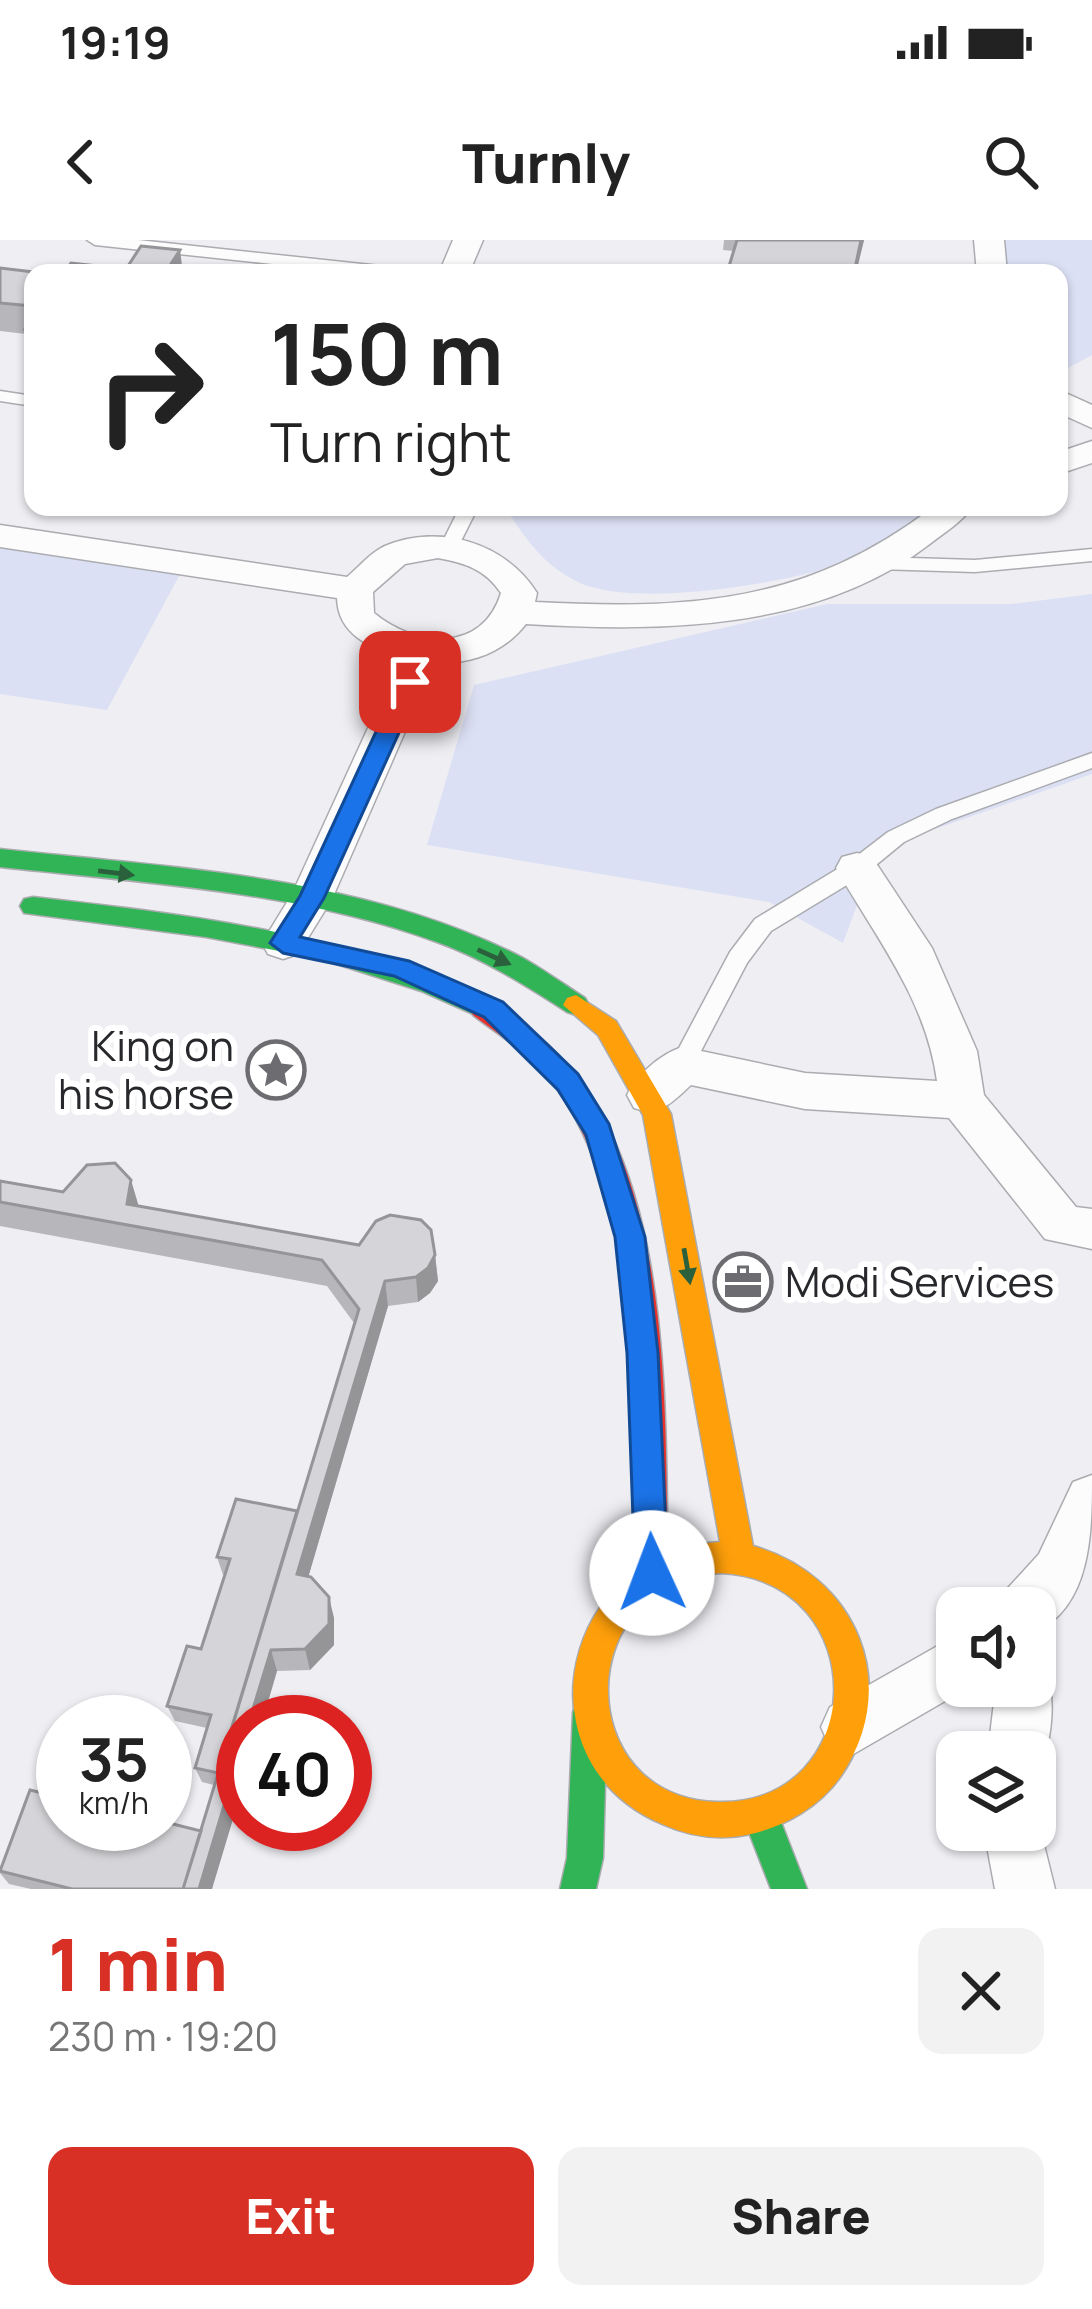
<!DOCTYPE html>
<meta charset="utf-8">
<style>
body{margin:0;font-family:Manrope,sans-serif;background:#f2f2f2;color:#222;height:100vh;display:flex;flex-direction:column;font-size:45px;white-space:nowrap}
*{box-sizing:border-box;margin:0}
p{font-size:39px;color:#767676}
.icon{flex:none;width:66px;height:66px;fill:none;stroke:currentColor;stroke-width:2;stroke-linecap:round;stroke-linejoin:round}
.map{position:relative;height:1649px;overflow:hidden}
.details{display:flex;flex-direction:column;background:#fff;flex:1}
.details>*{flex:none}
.guide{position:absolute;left:24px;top:24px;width:1044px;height:252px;border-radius:24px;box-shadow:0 3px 9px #0004;background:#fff;color:#222;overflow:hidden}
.fabs{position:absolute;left:936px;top:1347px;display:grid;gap:24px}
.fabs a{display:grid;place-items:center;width:120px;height:120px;border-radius:24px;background:#fff;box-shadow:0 3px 9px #0004;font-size:60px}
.speed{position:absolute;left:36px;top:1455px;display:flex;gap:24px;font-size:60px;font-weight:700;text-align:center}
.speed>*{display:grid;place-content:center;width:156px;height:156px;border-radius:50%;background:#fff;box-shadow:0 3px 9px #0004;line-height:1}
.speed small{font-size:30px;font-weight:400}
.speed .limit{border:18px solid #d22;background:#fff;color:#111}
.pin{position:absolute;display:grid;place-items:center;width:102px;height:102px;color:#fff;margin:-51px;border-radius:24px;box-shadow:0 6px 18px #0006}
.me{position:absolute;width:132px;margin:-66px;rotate:358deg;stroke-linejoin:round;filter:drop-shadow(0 0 9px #0008)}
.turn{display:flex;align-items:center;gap:42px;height:252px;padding:0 48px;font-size:54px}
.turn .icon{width:156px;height:156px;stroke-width:2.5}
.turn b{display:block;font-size:84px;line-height:102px}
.round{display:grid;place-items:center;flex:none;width:126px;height:126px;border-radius:24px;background:#f2f2f2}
.headline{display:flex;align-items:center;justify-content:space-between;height:204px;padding:0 48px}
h1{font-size:72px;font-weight:800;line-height:90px;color:#d93025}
.primary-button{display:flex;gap:24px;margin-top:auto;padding:24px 48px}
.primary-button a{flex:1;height:138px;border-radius:24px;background:#d93025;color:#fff;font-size:48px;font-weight:800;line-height:138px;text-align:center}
.primary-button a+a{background:#f2f2f2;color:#222}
.status{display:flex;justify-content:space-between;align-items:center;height:84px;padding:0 60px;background:#fff;direction:ltr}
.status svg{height:33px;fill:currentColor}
header{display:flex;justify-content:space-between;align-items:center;height:156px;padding:0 48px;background:#fff;font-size:54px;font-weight:800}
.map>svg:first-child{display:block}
.green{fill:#dce0f4}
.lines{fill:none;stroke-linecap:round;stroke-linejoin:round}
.lane-casing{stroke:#abacb0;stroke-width:3}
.street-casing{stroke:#abacb0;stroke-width:3}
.fast-casing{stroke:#abacb0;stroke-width:3}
.slow-casing{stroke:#abacb0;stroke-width:3}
.jam-casing{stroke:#abacb0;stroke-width:3}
.lane{fill:#fcfcfd;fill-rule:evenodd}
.street{fill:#fcfcfd;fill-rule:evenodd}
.fast{fill:#30b455;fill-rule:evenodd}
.slow{fill:#ff9f0a;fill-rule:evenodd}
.jam{fill:#e5322d;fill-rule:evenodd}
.wall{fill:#b7b7bb}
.shaded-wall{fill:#959598}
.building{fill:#d5d5d9;stroke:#959598;stroke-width:3}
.oneway{fill:#2b603c}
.route{fill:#1a73e8;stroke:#114b97;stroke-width:3}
.labels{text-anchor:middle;stroke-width:12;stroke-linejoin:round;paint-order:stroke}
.poi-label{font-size:42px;fill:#27282b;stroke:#fff;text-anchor:end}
</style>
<div class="status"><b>19:19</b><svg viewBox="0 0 49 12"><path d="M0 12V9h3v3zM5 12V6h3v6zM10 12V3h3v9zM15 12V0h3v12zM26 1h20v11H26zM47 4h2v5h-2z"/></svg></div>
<header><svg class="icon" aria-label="back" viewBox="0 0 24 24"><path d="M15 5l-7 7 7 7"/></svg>Turnly<svg class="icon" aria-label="search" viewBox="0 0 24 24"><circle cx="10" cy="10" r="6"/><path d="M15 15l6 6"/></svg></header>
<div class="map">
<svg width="1092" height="1649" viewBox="0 0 1092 1649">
<rect width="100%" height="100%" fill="#eeeef3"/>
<path class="green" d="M1000,0H1092V115L1059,133V33H1003Z
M514,267H932C911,283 888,306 864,316C805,341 631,372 574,340C545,325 528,302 510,275Z
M0,298L186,323L107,470L0,454Z
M1092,354V534L878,609L843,703L769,662L427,605L474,445L827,364H1011Z"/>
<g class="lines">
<g class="lane-casing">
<path id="lane" d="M87,0H138L399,28L407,33H355L95,5Z
M0,151L33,156V166L0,161Z
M460,267H478L455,313H441L439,309Z
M1092,309V321L975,332L878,329L869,323L878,317L975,320Z
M1092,513V528L952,579L904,602L865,634L771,691L747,723L690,832H674L670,825L730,712L755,679L849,622L888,592L936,569Z"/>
</g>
<g class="street-casing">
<path id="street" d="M453,0H483L469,33H439Z
M974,0H1004L1007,33H977Z
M1059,150L1092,165V188L1059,173Z
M1092,201V223L1059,234V212Z
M933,267H972C962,282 945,292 931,303C818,391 662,392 526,384C503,413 472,424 435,423L332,659L298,714L283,719L268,714L262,703L292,654L401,416C369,408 338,394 337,358L0,307V285L347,337C359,327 371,312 385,306C440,283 506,303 537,353L535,362C689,370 807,364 933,267ZM438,318C465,323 485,329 501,353C483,413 416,408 374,373L373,352L405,324Z
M857,613L872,617L932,708L977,811L984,855L1076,967L1092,969V1009L1045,999L949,878L805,869L691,845C672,862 661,877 634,868L627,855C638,834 659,815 682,807L805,833L937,841C926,759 876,698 836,628L842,617Z
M1092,1235C1092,1290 1092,1366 1035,1392V1368H999L1007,1349L1039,1314L1073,1242Z
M957,1395V1446H971L850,1516L830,1507L821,1487L830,1467Z
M1035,1422L1044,1426C1057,1456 1053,1507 1035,1534V1512H988L996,1446H1035Z
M1035,1569L1055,1649H995L984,1590H1035Z"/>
</g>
<g class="fast-casing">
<path id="fast" d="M0,609C175,628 364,636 523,718C544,730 565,745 585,758L589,765L576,775L567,772C525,745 484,719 437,702C298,651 146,643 0,627Z
M33,657C191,675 345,693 491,761L495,768L482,778L421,751L321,719L206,697L24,673L20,666L24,659Z
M590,1455L602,1460L607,1472L603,1618L596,1649H560L567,1618L573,1472L578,1460Z
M761,1559L774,1564L807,1649H771L743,1577L748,1564Z"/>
</g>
<g class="slow-casing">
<path id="slow" d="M576,755L616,781L671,874L753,1306C856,1335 903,1445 841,1536C820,1566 786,1586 751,1594C720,1601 691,1597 662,1584C515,1521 562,1310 720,1302L643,875L598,795L563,765L567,758ZM721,1333C876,1341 869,1566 717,1562C571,1558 571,1341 721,1333Z"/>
</g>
<g class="jam-casing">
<path id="jam" d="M482,758C499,763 514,777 528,788C678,900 664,1165 668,1333L664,1344L652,1349L640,1344L636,1333C634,1184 647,931 532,820C514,803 492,790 473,775L469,768Z"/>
</g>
<use href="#lane" class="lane"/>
<use href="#street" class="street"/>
<use href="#fast" class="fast"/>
<use href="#slow" class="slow"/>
<use href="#jam" class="jam"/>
</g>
<path class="wall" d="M724,0H864L856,33H727L734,11L723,10Z
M0,28L33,33V118L26,94L0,91Z
M0,941L359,1005L435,1015L438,1041L430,1053L418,1062L388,1066L308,1337L334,1378V1405L310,1430L277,1431L262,1482H243L212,1649H31L9,1644L0,1633V1627L201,1591L214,1545L202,1542L195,1528L207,1488L175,1481L167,1466L201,1409L225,1335H223L217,1317L297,1271L354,1083L327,1046L0,986Z"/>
<path class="shaded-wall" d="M861,0H864L856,33H854Z
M180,10L183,33H165Z
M131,940L139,967L127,964Z
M435,1015L438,1041L430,1053L418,1062L416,1037Z
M385,1041L388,1066L303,1355L297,1334Z
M329,1357L334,1378V1405L310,1430L305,1409Z
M271,1410L277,1431L262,1482H249Z
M243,1502V1546L212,1649H199Z"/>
<path class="building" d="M737,0H861L854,33H727Z
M141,6L180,10L165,33H64L71,23L126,29Z
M354,27L408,33H351Z
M0,28L42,33H33V66L0,63Z
M33,77V90L25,89Z
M115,923L131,940L127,964L359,1005L376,981L390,975L421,980L431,990L435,1015L428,1028L416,1037L385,1041L297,1334L311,1337L329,1357V1384L305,1409L271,1410L249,1482H243V1502L199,1649H183L359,1069L322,1020L0,962V941L63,952L87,925Z
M236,1259L297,1271L218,1533L195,1528L211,1475L167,1466L187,1406L201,1409L230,1319L217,1317Z
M30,1550L63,1558V1584H165V1582L201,1591L183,1649H72L0,1631Z"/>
<defs><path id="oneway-solid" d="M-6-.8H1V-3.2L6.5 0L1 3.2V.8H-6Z" transform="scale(3)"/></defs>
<g class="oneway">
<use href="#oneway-solid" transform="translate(116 633) rotate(7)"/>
<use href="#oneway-solid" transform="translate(494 717) rotate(24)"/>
<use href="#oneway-solid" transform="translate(687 1026) rotate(80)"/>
</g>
<path class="route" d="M410,434L422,442L324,658L300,697L409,721L503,762L578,834L609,884L645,997L658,1113L668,1333L664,1344L652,1349L640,1344L635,1333L627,1113L615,997L586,895L558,850L484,777L394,736L283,713L270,703L300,656L399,442Z"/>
<defs>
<g id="sight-ring" transform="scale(3)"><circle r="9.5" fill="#fff" stroke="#6d6d71" stroke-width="1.5"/><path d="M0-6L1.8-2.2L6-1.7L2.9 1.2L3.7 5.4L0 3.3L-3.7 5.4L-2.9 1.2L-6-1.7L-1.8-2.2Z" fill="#6d6d71"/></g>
<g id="office-ring" transform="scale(3)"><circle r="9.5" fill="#fff" stroke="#6d6d71" stroke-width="1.5"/><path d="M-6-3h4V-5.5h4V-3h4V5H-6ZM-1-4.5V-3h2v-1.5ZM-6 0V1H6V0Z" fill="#6d6d71"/></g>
</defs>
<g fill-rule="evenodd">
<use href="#sight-ring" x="276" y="830"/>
<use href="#office-ring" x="743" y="1042"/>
</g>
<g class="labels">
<g class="poi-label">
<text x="234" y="821">King on<tspan x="234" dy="48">his horse</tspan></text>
<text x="785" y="1057" text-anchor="start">Modi Services</text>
</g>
</g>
</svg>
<div class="fabs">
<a><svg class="icon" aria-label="sound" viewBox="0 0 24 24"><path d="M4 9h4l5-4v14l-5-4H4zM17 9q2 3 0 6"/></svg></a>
<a><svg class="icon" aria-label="layers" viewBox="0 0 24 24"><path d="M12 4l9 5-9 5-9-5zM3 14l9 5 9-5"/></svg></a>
</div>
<div class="speed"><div>35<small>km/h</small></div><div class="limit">40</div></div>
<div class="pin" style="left:410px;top:442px;background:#d93025"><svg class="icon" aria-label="arrive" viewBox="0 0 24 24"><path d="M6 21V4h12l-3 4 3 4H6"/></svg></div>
<svg class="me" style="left:652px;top:1333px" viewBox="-20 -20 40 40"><circle r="19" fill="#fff"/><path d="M0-13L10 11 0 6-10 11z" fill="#1a73e8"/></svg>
<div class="guide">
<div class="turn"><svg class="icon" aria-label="right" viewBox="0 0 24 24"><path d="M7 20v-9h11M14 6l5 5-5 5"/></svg><div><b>150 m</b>Turn right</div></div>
</div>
</div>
<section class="details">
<div class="headline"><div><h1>1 min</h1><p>230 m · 19:20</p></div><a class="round"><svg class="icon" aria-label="close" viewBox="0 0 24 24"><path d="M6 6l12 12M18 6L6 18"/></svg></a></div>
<div class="primary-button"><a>Exit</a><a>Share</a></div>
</section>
